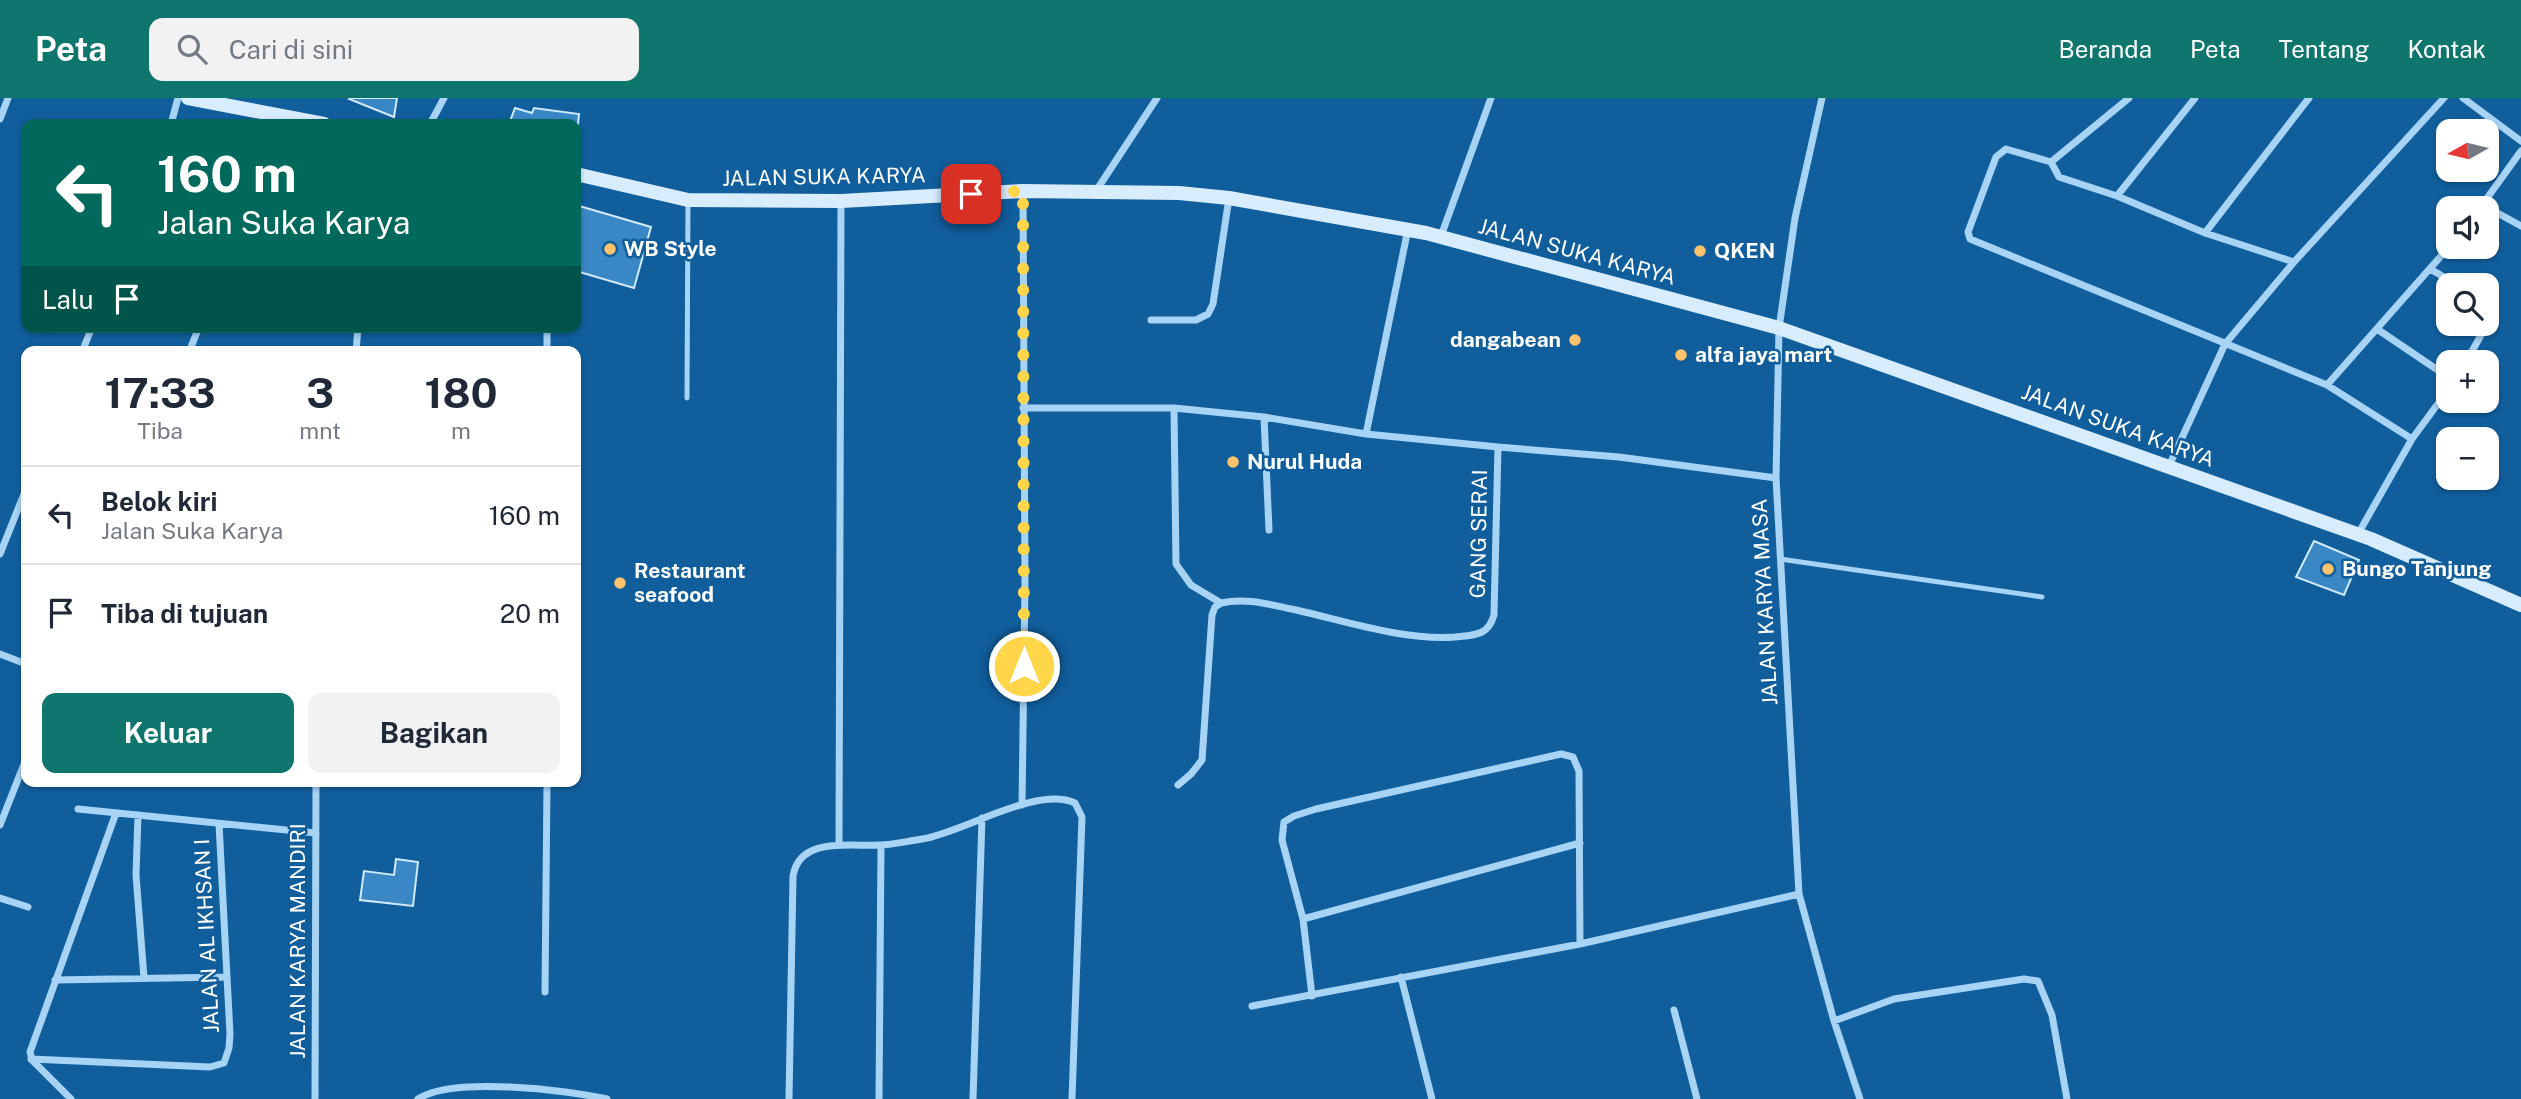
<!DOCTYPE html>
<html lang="id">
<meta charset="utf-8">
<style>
body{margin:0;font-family:"Public Sans",sans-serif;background:#f2f2f3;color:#1f2937;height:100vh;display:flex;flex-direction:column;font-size:26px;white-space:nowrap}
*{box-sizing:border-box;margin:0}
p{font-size:23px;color:#747a83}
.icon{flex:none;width:38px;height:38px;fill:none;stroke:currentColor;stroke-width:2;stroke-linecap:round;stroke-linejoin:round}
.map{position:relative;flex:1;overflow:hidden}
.sheet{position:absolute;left:21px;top:248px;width:560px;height:441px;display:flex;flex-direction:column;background:#fff;border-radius:14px;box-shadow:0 2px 5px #0004}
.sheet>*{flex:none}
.top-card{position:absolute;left:21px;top:21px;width:560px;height:214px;border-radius:14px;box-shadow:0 2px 5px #0004;background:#00695c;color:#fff;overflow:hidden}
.needle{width:46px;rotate:262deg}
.tools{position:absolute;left:2436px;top:21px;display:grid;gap:14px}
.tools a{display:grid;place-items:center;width:63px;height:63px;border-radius:14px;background:#fff;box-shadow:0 2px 5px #0004;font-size:35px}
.pin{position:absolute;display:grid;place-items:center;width:60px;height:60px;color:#fff;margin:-30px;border-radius:14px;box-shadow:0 4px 10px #0006}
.me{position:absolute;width:77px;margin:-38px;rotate:0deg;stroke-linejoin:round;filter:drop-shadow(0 0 5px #0008)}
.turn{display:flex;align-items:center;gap:24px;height:147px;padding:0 21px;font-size:32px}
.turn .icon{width:91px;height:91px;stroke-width:2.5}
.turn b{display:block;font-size:49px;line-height:60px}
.then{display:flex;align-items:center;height:66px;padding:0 21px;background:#0003;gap:14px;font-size:26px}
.eta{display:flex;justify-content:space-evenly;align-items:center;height:119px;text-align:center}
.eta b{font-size:42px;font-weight:700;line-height:49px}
.primary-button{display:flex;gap:14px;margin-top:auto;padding:14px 21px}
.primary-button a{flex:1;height:80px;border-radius:14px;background:#0f766e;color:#fff;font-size:28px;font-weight:700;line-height:80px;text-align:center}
.primary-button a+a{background:#f2f2f3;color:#1f2937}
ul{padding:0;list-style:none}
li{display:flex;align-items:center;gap:21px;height:98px;padding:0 21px;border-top:2px solid #e0e1e3}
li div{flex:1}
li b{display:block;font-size:26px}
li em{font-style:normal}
header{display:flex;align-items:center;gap:42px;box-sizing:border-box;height:98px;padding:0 35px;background:#0f766e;color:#fff}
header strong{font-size:33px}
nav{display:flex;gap:38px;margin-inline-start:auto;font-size:24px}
.search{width:490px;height:63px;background:#f2f2f3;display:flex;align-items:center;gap:18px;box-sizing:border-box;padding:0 24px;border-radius:14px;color:#747a83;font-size:26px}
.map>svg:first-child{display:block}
.building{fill:#3a87c5;stroke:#d0eafe;stroke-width:2}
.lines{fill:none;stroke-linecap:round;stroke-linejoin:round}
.service{stroke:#a7d3f5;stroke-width:5}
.minor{stroke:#a7d3f5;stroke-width:7}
.secondary{stroke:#d7ecfd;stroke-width:14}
.route{stroke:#ffd54a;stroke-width:12;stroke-dasharray:0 21.6}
.poi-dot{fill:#ffc46b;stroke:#115e9d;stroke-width:2.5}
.labels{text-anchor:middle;stroke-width:5;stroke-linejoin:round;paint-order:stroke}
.street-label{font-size:21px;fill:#fff;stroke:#115e9d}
.poi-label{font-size:21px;font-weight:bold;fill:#fff;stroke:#115e9d;text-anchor:start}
</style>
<header>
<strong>Peta</strong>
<div class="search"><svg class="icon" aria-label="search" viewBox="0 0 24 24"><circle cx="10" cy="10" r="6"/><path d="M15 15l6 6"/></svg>Cari di sini</div>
<nav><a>Beranda</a><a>Peta</a><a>Tentang</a><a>Kontak</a></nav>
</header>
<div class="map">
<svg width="2521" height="1001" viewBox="0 0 2521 1001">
<rect width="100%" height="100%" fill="#115e9d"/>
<path class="building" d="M350,0H397L394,19L349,1Z
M515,10L532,15L534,10L579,16L578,26H509Z
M576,107L651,129L634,190L576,173Z
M2314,443L2359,462L2344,497L2296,479Z
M396,761L418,764L413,808L360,802L364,773L394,777Z"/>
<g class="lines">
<path class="service" d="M687,300L688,102
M1780,461L2042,499"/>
<path class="minor" d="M1822,0L1795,120L1779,230L1776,380L1799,796L1834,923L1860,1001
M2129,0L2051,64L2059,79L2117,98L2205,135L2294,164
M2463,0L2521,43
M0,21L8,0
M171,26L178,0
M430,26L444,0
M2051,64L2006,51L1996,59L1968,134L1970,141L2327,287L2412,341
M1096,93L1157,0
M2117,98L2195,0
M2483,107L2521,128
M2480,110L2521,53
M2205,135L2309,0
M1441,138L1491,0
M2430,171L2458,187
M1151,222H1196L1208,216L1213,206L1229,100
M547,229V254
M2377,231L2448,279
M82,254L92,229
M189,254L199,229
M356,254L358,229
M2466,264L2490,221L2487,213
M2327,287L2449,149
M1023,310H1174L1264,319L1366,336L1498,349
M1174,310L1176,466L1191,487L1221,505
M1264,319L1269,432
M1366,336L1408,131
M2169,368L2225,246L2294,164L2444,0
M2358,436L2412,341L2448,292
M0,456L26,391
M1221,505C1246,499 1271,507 1296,512C1345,523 1405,543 1455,539C1464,538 1474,538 1482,534C1488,531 1492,524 1494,517L1498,349L1619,359L1776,380
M0,556L26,566
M1178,687L1191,676L1202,662L1212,517L1215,509L1221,505
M1022,707L1025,485L1023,93
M78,711L316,735
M138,717L136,777L144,880
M0,727L26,661
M839,747L841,103
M0,800L28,809
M1303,821L1580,745
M1401,879L1432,1001
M55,882L227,879
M545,894L547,684
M1312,898L1303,821L1282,742L1284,724L1294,718L1316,711L1561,656L1573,659L1579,673L1580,846
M1252,908L1580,846L1799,796
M1674,912L1697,1001
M1834,923L1894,901L2024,881L2038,883L2052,917L2067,1001
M31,961L210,969L224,965L229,950L230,936L219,726
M71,1001L32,962L30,954L116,715
M315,1001L316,684
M418,1001C452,978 567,992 607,1001
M789,1001L793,778C800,738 850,749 879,747C893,747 908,743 922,741C962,735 1037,687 1075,705L1082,719L1072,1001
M879,1001L881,747
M973,1001L982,720"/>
<path class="secondary" d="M188,0L324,26
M576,76L688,102L841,103L1023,93L1179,95L1229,100L1426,135L1779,230L2371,441L2521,507"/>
</g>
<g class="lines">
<path class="route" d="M971,96L1023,93L1024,568"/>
</g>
<g class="poi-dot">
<circle cx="610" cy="151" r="7"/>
<circle cx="1700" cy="153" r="7"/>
<circle cx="1575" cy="242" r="7"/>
<circle cx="1681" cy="257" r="7"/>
<circle cx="1233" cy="364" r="7"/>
<circle cx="2328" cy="471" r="7"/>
<circle cx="620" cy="485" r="7"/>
</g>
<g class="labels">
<g class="street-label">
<text transform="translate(824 79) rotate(-1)" y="7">JALAN SUKA KARYA</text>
<text transform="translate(1577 154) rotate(15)" y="7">JALAN SUKA KARYA</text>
<text transform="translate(2118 328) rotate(20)" y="7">JALAN SUKA KARYA</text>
<text transform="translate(1479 436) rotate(-89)" y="7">GANG SERAI</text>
<text transform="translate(1765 504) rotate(-93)" y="7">JALAN KARYA MASA</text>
<text transform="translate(207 838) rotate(-93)" y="7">JALAN AL IKHSAN I</text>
<text transform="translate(298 843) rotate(-90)" y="7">JALAN KARYA MANDIRI</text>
</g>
<g class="poi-label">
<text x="624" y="158">WB Style</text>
<text x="1714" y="160">QKEN</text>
<text x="1561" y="249" text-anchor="end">dangabean</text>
<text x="1695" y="264">alfa jaya mart</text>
<text x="1247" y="371">Nurul Huda</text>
<text x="2342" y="478">Bungo Tanjung</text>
<text x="634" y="480">Restaurant<tspan x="634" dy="24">seafood</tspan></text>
</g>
</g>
</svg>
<div class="tools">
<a><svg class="needle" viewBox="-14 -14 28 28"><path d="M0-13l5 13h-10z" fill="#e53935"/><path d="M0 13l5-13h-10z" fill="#747a83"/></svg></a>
<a><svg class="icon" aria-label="sound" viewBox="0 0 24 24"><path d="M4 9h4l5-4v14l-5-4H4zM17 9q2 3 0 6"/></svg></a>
<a><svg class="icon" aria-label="search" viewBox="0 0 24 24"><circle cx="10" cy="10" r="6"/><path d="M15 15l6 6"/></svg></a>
<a>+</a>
<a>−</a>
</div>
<div class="pin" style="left:971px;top:96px;background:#d93025"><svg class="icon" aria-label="arrive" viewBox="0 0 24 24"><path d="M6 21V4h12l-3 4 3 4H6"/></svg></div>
<svg class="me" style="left:1024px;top:568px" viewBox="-20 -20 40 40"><circle r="17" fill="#ffd54a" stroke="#fff" stroke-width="3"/><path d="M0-11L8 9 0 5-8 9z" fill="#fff"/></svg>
<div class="top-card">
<div class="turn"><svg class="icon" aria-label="left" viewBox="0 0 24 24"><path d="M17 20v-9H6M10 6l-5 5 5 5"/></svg><div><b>160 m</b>Jalan Suka Karya</div></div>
<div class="then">Lalu<svg class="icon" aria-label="arrive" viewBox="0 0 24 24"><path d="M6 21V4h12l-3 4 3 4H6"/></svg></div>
</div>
<section class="sheet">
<div class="eta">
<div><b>17:33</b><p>Tiba</p></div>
<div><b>3</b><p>mnt</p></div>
<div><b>180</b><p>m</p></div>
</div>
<ul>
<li><svg class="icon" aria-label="left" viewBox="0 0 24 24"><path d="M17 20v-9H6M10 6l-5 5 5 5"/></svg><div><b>Belok kiri</b><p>Jalan Suka Karya</p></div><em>160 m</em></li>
<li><svg class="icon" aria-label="arrive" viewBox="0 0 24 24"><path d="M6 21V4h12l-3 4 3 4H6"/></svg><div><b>Tiba di tujuan</b></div><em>20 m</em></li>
</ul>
<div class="primary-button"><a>Keluar</a><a>Bagikan</a></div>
</section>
</div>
